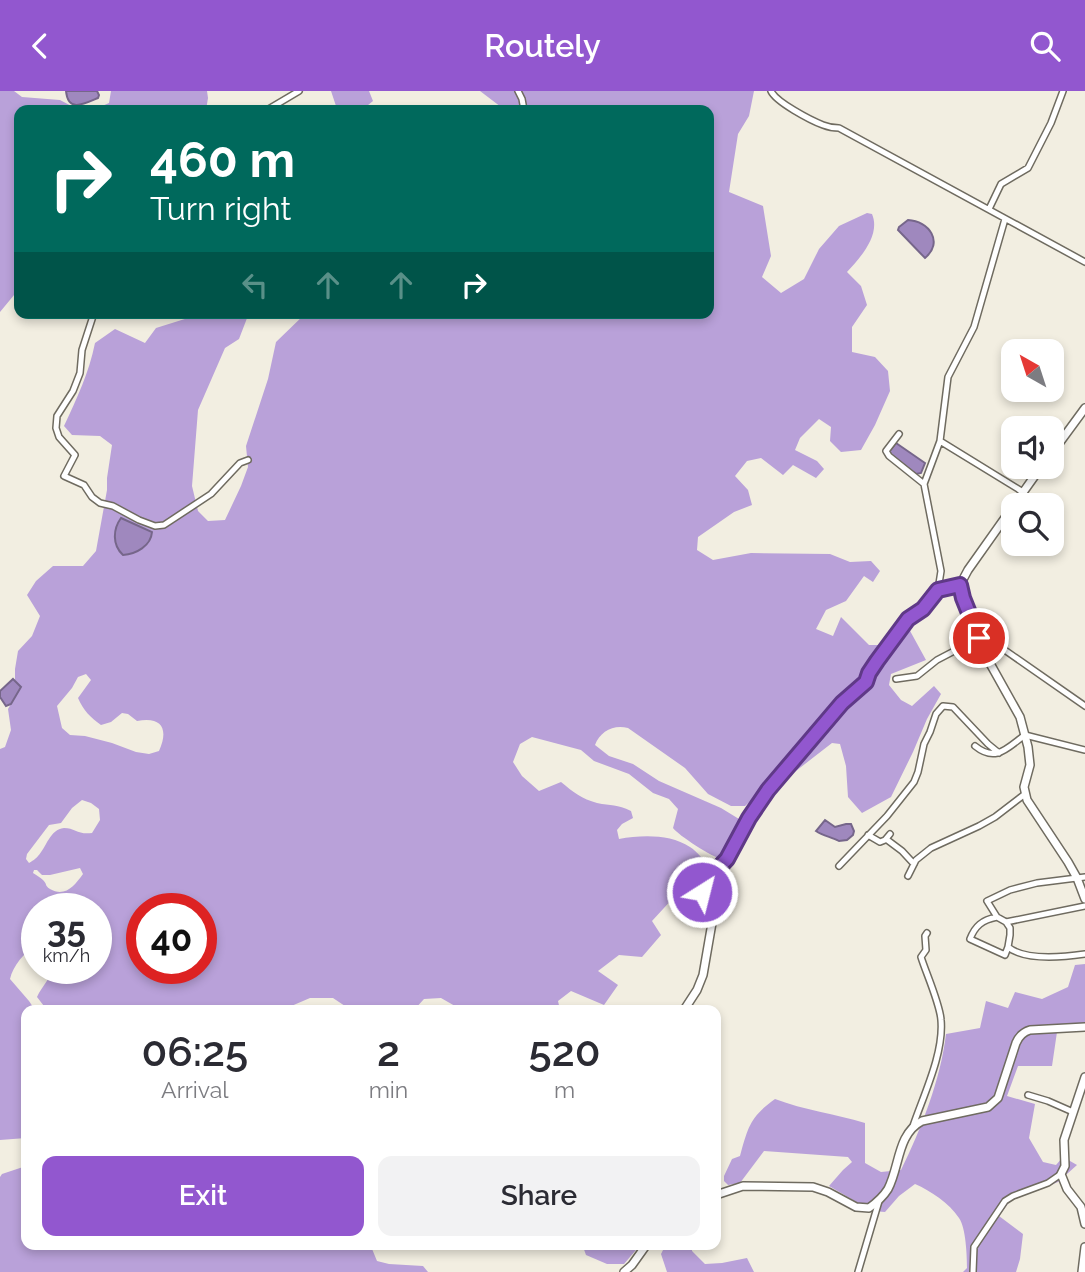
<!DOCTYPE html>
<style>
body{margin:0;font-family:Raleway,sans-serif;background:#f2f2f3;color:#2b2b33;height:100vh;display:flex;flex-direction:column;font-size:26px;white-space:nowrap}
*{box-sizing:border-box;margin:0}
p{font-size:23px;color:#7c7c81}
.icon{flex:none;width:38px;height:38px;fill:none;stroke:currentColor;stroke-width:2;stroke-linecap:round;stroke-linejoin:round}
.map{position:relative;flex:1;overflow:hidden}
.details{position:absolute;left:21px;top:914px;width:700px;height:245px;display:flex;flex-direction:column;background:#fff;border-radius:14px;box-shadow:0 4px 10px #0003}
.details>*{flex:none}
.hud{position:absolute;left:14px;top:14px;width:700px;height:214px;border-radius:14px;box-shadow:0 4px 10px #0003;background:#00695c;color:#fff;overflow:hidden}
.needle{width:46px;rotate:321deg}
.fabs{position:absolute;left:1001px;top:248px;display:grid;gap:14px}
.fabs a{display:grid;place-items:center;width:63px;height:63px;border-radius:14px;background:#fff;box-shadow:0 4px 10px #0003;font-size:35px}
.speed{position:absolute;left:21px;top:802px;display:flex;gap:14px;font-size:35px;font-weight:700;text-align:center}
.speed>*{display:grid;place-content:center;width:91px;height:91px;border-radius:50%;background:#fff;box-shadow:0 4px 10px #0003;line-height:1}
.speed small{font-size:18px;font-weight:400}
.speed .limit{border:10px solid #d22;background:#fff;color:#111}
.pin{position:absolute;display:grid;place-items:center;width:60px;height:60px;color:#fff;margin:-30px;border:4px solid #fff;border-radius:50%;box-shadow:0 2px 7px #0007}
.me{position:absolute;width:77px;margin:-38px;rotate:36deg;stroke-linejoin:round;filter:drop-shadow(0 0 5px #0008)}
.turn{display:flex;align-items:center;gap:24px;height:147px;padding:0 21px;font-size:32px}
.turn .icon{width:91px;height:91px;stroke-width:2.5}
.turn b{display:block;font-size:49px;line-height:60px}
.lanes{display:flex;align-items:center;height:66px;padding:0 21px;background:#0003;justify-content:center;gap:35px;direction:ltr}
.lanes .off{opacity:.35}
.eta{display:flex;justify-content:space-evenly;align-items:center;height:119px;text-align:center}
.eta b{font-size:42px;font-weight:600;line-height:49px}
.cta{display:flex;gap:14px;margin-top:auto;padding:14px 21px}
.cta a{flex:1;height:80px;border-radius:14px;background:#9257cf;color:#fff;font-size:28px;font-weight:600;line-height:80px;text-align:center}
.cta a+a{background:#f2f2f3;color:#2b2b33}
header{display:flex;justify-content:space-between;align-items:center;height:91px;padding:0 21px;background:#9257cf;color:#fff;font-size:32px;font-weight:600}
.map>svg:first-child{display:block}
.forest{fill:#b9a1d9;fill-rule:evenodd}
.water{fill:#9f88be;stroke:#76668a;stroke-width:2}
.lines{fill:none;stroke-linecap:round;stroke-linejoin:round}
.street-casing{stroke:#6f6b60;stroke-width:8}
.secondary-casing{stroke:#6f6b60;stroke-width:10}
.street{stroke:#fff;stroke-width:5}
.secondary{stroke:#fff;stroke-width:7}
.route-casing{stroke:#5f3987;stroke-width:18}
.route{stroke:#9257cf;stroke-width:12}
</style>
<header><svg class="icon" aria-label="back" viewBox="0 0 24 24"><path d="M15 5l-7 7 7 7"/></svg>Routely<svg class="icon" aria-label="search" viewBox="0 0 24 24"><circle cx="10" cy="10" r="6"/><path d="M15 15l6 6"/></svg></header>
<div class="map">
<svg width="1085" height="1181" viewBox="0 0 1085 1181">
<rect width="100%" height="100%" fill="#f2eee1"/>
<path class="forest" d="M0,0H14L22,6L60,9L77,18L92,19H19V198L0,221Z
M111,0H207L208,7L206,19H93L109,12Z
M331,0H369L373,10L362,19H333L336,15Z
M480,0H754L749,25L738,43L729,101L763,115L771,165L762,186L781,202L804,188L819,158L839,135L867,122L872,123C881,144 860,167 847,181L861,195L867,214L852,236V261L875,266L888,280L890,300L875,334L861,359L841,361L830,350L831,336L819,328L800,347L795,359L817,370L824,378L816,387L793,374L783,384L761,367L747,370L735,385L748,399L752,414L734,421L698,446L697,459L713,469L751,462L830,463L850,471L871,470L880,480L873,491L864,485L846,510L826,519L816,538L833,545L841,526L869,554H883L896,536L909,538L926,569L891,583L889,594L901,609L912,615L934,595L941,603L927,628L913,661L891,706L862,722L848,706L846,675L840,653L832,652L783,690L754,707L745,715H731L708,703L685,677L628,637C614,633 600,640 595,654L609,665L633,673L659,690L721,717L739,728L741,735L722,768C713,767 678,744 673,737L678,718L669,708L653,702L629,683L594,670L581,659L532,646L520,653L513,671L522,685L539,700L561,691C573,701 582,708 597,712C611,715 617,713 631,720L633,727L622,733L617,739L619,748C642,744 670,743 690,756C698,761 704,770 710,776L697,799L686,793L652,830L661,844L642,866L619,864L598,880L618,894L604,914L571,900L558,910L560,919H462L441,907L424,908L414,919H351L333,907H310L282,919H47L37,906C42,895 50,888 54,877H96V817H37V854C24,861 13,875 10,888L29,910L35,919H26V1047L0,1049V658L5,656L11,639L8,618L21,596L15,589V578L18,560L32,545L40,525L27,504L36,490L53,475H83L96,460L107,399V387L112,354L100,345L72,344L64,335C77,307 89,282 95,252L115,238L145,252L156,237L204,222H249L239,248L225,257L198,319L192,395L198,420L208,430L225,429L241,395L248,376L246,355L268,288L276,251L306,222H709V19H505ZM86,583L91,589L78,607C83,619 91,627 101,634L111,631L122,622L128,623L137,630C162,625 169,638 159,660L149,663L136,661L112,652L85,645L70,644L62,637L57,615L72,597L78,586ZM82,709L91,712L99,718L100,729L92,742C78,744 75,737 64,737C50,738 46,757 38,765C37,767 31,771 29,772L26,768L27,763L49,734L61,732L72,717ZM80,777L83,783C75,794 65,807 50,798C44,794 48,794 43,789C40,786 36,784 33,782L34,779H37L42,784H50ZM142,817H201V877H142Z
M1085,873V941H1057L1052,975H1018L1007,1005L1035,1013L1029,1047L1043,1071L1056,1074L1063,1066L1077,1074L1058,1091L1010,1110L999,1125L1023,1143L1020,1168L1016,1181H963L967,1177C967,1165 966,1137 959,1127C949,1112 931,1100 915,1093L899,1105L885,1121L872,1120L829,1095L843,1079L852,1071L848,1066L764,1060L740,1092L728,1094L724,1090V1085L732,1068L740,1065C748,1036 750,1026 775,1008C804,1019 835,1023 865,1032V1072L881,1081L901,1079C921,1039 941,987 946,943L980,937L986,910L1008,917L1015,901L1042,908L1068,896L1075,874Z
M26,1075V1153H370L377,1170L389,1173L423,1175L428,1181H0V1086L2,1083Z
M582,1153H641L624,1173H607L586,1164Z
M666,1153H692V1160L705,1173L722,1172L747,1167L754,1181H667L661,1163Z"/>
<path class="water" d="M66,0H97L99,4L98,7C84,13 68,22 66,0Z
M908,129C929,130 944,151 925,167L898,139L899,136Z
M896,352L925,372L921,382L916,383L891,364L889,361Z
M121,427L152,441C151,455 136,463 123,464C112,454 113,438 121,427Z
M13,588L21,596L11,613L6,615L0,606V600Z
M825,729L835,736L846,733H851L854,740L853,744L847,749L839,750C832,746 823,745 816,740Z"/>
<g class="lines">
<g class="street-casing">
<path id="street" d="M518,0L522,8L524,19
M771,0C776,11 810,29 823,34C828,36 834,37 839,37L1085,171
M267,19L299,0
M989,118L1001,93L1028,77L1051,32L1063,0
M94,222L82,259L80,282L73,300L57,325L56,337L59,346L75,364L64,385L84,394L92,406L100,412L113,415L139,429L155,435L164,434L211,403L240,372L248,369
M899,343L886,360L889,365L924,393
M940,350L1023,401
M938,499L941,480L924,393L940,350L948,286L974,236L1005,128
M976,539L1085,615
M896,588L917,585L937,569L979,547
M975,655C996,672 1007,657 1025,644L1085,659
M868,744L880,751L885,749L890,743
M886,748L902,760L914,773
M839,775L887,725L914,691L918,681L924,653L930,641L936,623L943,615L953,616L988,653L999,662
M908,785L916,769L931,757L979,735L995,726L1025,703
M1085,786L1037,792L1010,799L987,810L997,826L1006,831L1010,837V844L1008,856C1025,870 1064,866 1085,863
M997,826C982,829 975,835 970,848L1005,864L1008,856
M1006,831L1085,815
M1028,1004L1048,1010L1073,1021
M913,1035C924,1003 944,962 941,929C940,913 926,882 921,866L926,859L925,845L927,842
M858,1181L879,1110
M973,1181L974,1156L1005,1110L1013,1105L1048,1092L1061,1083"/>
</g>
<g class="secondary-casing">
<path id="secondary" d="M1052,362L1085,317
M960,494L963,507L987,567L1020,626L1028,656L1030,674L1024,696L1027,709L1068,771L1077,787L1085,808
M960,494L968,479L1041,376
M684,919L697,899L703,884L712,832L702,801L710,786L727,768L749,727L768,699L842,612L866,591L869,582L885,557L907,528L923,518L938,499L960,494
M1085,986L1064,1049L1065,1075L1061,1083L1067,1098L1081,1116L1085,1133
M716,1104L743,1095L813,1096L828,1101L856,1116L869,1117C876,1112 883,1106 888,1098C900,1075 897,1043 922,1030L988,1016L998,1007L1016,952C1019,945 1023,941 1030,939L1085,936
M624,1181L632,1174L647,1153
M1082,1181L1085,1156"/>
</g>
<use href="#street" class="street"/>
<use href="#secondary" class="secondary"/>
</g>
<g class="lines">
<g class="route-casing">
<path id="route" d="M702,801L710,786L727,768L749,727L768,699L842,612L866,591L869,582L877,570L908,528L923,518L938,499L960,494L963,507L979,547"/>
</g>
<use href="#route" class="route"/>
</g>
</svg>
<div class="fabs">
<a><svg class="needle" viewBox="-14 -14 28 28"><path d="M0-13l5 13h-10z" fill="#e53935"/><path d="M0 13l5-13h-10z" fill="#7c7c81"/></svg></a>
<a><svg class="icon" aria-label="sound" viewBox="0 0 24 24"><path d="M4 9h4l5-4v14l-5-4H4zM17 9q2 3 0 6"/></svg></a>
<a><svg class="icon" aria-label="search" viewBox="0 0 24 24"><circle cx="10" cy="10" r="6"/><path d="M15 15l6 6"/></svg></a>
</div>
<div class="speed"><div>35<small>km/h</small></div><div class="limit">40</div></div>
<div class="pin" style="left:979px;top:547px;background:#d93025"><svg class="icon" aria-label="arrive" viewBox="0 0 24 24"><path d="M6 21V4h12l-3 4 3 4H6"/></svg></div>
<svg class="me" style="left:702px;top:801px" viewBox="-20 -20 40 40"><circle r="17" fill="#9257cf" stroke="#fff" stroke-width="3"/><path d="M0-11L8 9 0 5-8 9z" fill="#fff"/></svg>
<div class="hud">
<div class="turn"><svg class="icon" aria-label="right" viewBox="0 0 24 24"><path d="M7 20v-9h11M14 6l5 5-5 5"/></svg><div><b>460 m</b>Turn right</div></div>
<div class="lanes"><svg class="icon off" aria-label="left" viewBox="0 0 24 24"><path d="M17 20v-9H6M10 6l-5 5 5 5"/></svg><svg class="icon off" aria-label="ahead" viewBox="0 0 24 24"><path d="M12 20V5M6 11l6-6 6 6"/></svg><svg class="icon off" aria-label="ahead" viewBox="0 0 24 24"><path d="M12 20V5M6 11l6-6 6 6"/></svg><svg class="icon" aria-label="right" viewBox="0 0 24 24"><path d="M7 20v-9h11M14 6l5 5-5 5"/></svg></div>
</div>
<section class="details">
<div class="eta">
<div><b>06:25</b><p>Arrival</p></div>
<div><b>2</b><p>min</p></div>
<div><b>520</b><p>m</p></div>
</div>
<div class="cta"><a>Exit</a><a>Share</a></div>
</section>
</div>
